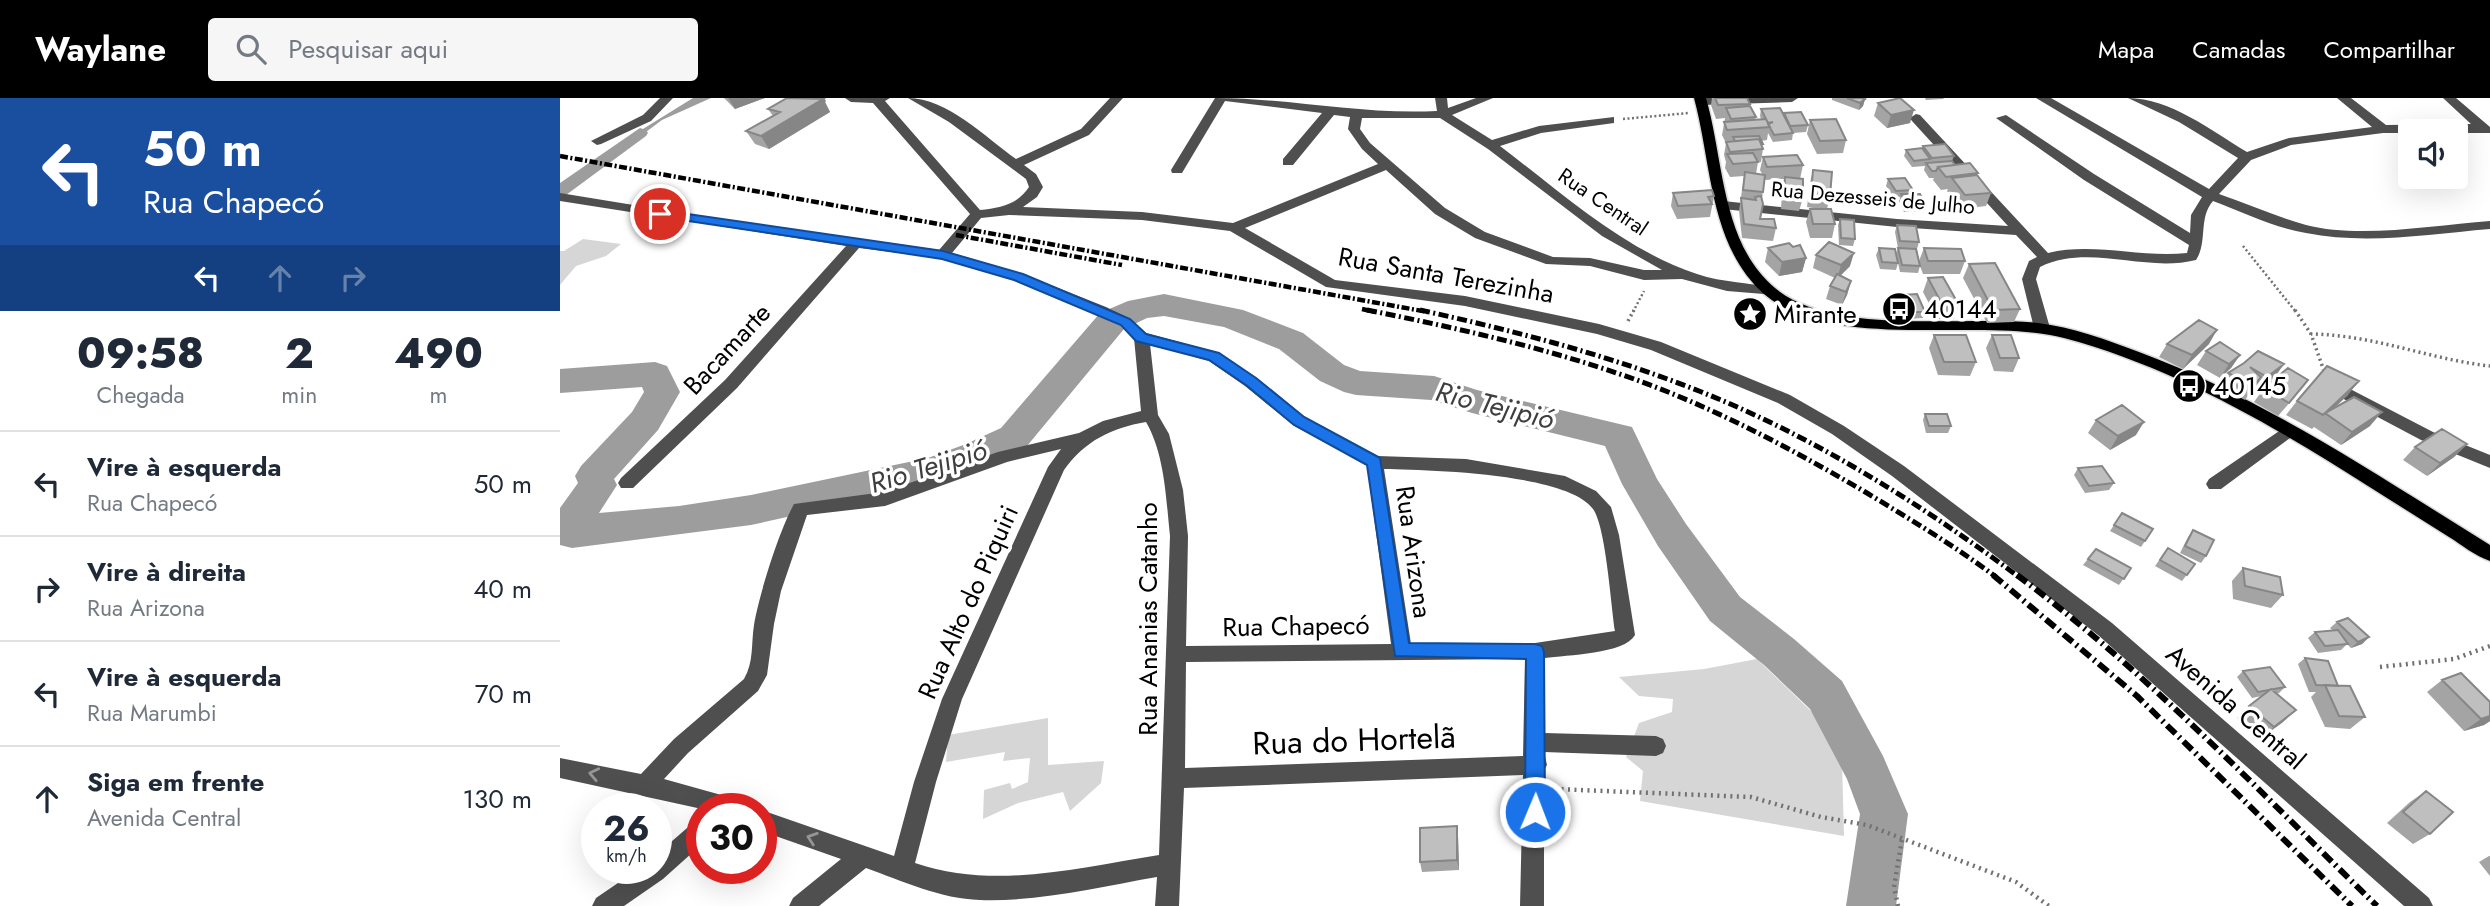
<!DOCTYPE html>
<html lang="pt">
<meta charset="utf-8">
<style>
body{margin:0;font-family:Jost,sans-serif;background:#f6f6f7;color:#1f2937;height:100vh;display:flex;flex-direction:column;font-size:26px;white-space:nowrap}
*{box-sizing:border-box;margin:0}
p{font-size:23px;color:#747a83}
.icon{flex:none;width:38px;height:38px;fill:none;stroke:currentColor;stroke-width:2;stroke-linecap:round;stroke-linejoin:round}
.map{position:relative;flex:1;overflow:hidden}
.sheet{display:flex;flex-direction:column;background:#fff;width:560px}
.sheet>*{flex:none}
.banner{background:#1a4fa0;color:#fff;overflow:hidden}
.buttons{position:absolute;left:1838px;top:21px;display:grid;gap:14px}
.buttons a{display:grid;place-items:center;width:70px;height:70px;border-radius:7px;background:#fff;box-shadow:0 7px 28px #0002;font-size:35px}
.speed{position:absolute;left:21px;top:695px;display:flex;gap:14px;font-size:35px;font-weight:700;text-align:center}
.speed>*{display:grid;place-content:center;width:91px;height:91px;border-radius:50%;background:#fff;box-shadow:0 7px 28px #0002;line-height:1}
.speed small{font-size:18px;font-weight:400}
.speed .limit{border:10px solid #d22;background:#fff;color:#111}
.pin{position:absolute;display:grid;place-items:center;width:60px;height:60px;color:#fff;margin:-30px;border:4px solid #fff;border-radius:50%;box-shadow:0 2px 7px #0007}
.me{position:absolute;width:77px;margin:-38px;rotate:1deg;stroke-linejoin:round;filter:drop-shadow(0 0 5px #0008)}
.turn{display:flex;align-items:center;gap:24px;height:147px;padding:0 28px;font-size:32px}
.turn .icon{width:91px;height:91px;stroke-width:2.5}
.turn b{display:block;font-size:49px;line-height:60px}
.lanes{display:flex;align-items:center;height:66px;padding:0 28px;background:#0003;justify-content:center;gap:35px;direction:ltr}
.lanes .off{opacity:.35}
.eta{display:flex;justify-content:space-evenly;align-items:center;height:119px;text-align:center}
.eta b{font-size:42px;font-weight:800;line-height:49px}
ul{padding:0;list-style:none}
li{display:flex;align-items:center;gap:21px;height:105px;padding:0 28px;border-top:2px solid #e0e1e3}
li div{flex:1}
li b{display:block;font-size:26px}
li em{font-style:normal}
header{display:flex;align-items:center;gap:42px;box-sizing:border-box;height:98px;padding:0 35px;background:#000;color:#fff}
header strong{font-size:33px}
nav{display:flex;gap:38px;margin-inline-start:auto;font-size:24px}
.search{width:490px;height:63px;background:#f6f6f7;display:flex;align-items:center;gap:18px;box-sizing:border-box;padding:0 24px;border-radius:7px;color:#747a83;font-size:26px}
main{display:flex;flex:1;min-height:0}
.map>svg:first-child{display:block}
.green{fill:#d6d6d6}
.water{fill:#9d9d9d}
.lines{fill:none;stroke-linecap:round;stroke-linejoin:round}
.canal{fill:#9d9d9d;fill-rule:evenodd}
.river{fill:#9d9d9d;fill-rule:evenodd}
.major-casing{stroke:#dbdbdb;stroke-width:3}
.path-far2{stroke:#717171;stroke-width:2.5;stroke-dasharray:2 2.5;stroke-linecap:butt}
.path-far1{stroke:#717171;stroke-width:3.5;stroke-dasharray:2 3.5;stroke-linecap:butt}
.path{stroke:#717171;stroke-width:4.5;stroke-dasharray:2 4.5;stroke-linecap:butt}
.minor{fill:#4f4f4f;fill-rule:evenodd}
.major{fill:#000;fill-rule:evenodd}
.rail-far2{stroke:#000;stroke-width:4.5;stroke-dasharray:8 2.5 2 2.5;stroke-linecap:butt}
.rail-far1{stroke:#000;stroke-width:5;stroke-dasharray:10 3.5 2 3.5;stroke-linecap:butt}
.rail{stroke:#000;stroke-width:6;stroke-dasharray:12 4.5 2 4.5;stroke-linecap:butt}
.wall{fill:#a4a4a4}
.shaded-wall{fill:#868686}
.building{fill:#bfbfbf;stroke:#868686;stroke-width:2}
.oneway{stroke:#959595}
.route{fill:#1a73e8;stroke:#114b97;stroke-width:2}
.labels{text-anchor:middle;stroke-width:7;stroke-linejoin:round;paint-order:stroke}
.far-street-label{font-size:21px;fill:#000;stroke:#fff}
.street-label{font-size:26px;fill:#000;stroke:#fff}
.poi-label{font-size:26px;fill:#000;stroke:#fff;text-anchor:start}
.water-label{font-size:28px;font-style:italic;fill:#3e3e3e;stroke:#fff}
.near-street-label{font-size:32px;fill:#000;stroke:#fff}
</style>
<header>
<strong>Waylane</strong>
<div class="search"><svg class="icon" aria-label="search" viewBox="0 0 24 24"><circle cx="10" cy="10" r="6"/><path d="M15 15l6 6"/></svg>Pesquisar aqui</div>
<nav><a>Mapa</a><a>Camadas</a><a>Compartilhar</a></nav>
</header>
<main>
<section class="sheet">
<div class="banner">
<div class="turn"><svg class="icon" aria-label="left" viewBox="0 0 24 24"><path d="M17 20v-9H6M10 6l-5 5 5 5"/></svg><div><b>50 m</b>Rua Chapecó</div></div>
<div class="lanes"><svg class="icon" aria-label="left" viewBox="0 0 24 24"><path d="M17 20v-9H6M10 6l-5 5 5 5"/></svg><svg class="icon off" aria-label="ahead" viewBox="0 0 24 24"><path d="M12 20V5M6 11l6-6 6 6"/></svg><svg class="icon off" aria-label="right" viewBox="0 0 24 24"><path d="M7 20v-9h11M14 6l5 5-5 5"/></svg></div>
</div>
<div class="eta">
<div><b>09:58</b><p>Chegada</p></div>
<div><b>2</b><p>min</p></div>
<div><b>490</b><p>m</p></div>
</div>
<ul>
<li><svg class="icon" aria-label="left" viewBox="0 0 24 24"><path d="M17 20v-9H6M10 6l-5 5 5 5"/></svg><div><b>Vire à esquerda</b><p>Rua Chapecó</p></div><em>50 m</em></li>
<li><svg class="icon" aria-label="right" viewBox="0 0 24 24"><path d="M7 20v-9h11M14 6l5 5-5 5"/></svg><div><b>Vire à direita</b><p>Rua Arizona</p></div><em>40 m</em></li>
<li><svg class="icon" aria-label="left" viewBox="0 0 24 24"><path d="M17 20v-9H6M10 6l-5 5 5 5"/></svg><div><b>Vire à esquerda</b><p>Rua Marumbi</p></div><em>70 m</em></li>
<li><svg class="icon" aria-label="ahead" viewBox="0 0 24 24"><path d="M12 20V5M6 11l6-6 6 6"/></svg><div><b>Siga em frente</b><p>Avenida Central</p></div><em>130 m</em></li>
</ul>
</section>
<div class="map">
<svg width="1930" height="808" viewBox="0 0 1930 808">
<rect width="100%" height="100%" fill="#fff"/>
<path class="green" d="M23,141L61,146L46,158L16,168L0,187V153H4Z
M1197,561L1257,619L1282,664L1284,738L1080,703L1083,673L1066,659L1079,625L1112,614L1113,601L1079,598L1059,579L1144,571Z
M488,620V667L544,663L541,685L510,713L503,694L458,705L423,721L424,692L450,685L452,691L468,684L470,660L443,663L445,654L386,664L388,637Z"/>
<path class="water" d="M133,0H151L102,22L59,54L49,52Z"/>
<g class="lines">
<path class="canal" d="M80,30L86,32L88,35L86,38L6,97L0,98V85Z"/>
<path class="river" d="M604,196L683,212L743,235L784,267L800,273L874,278L917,292L1072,329L1097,381L1126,426L1180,499L1234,541L1282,583L1323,658L1348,716L1336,808H1286L1300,716L1287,681L1250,611L1204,567L1150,523L1098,448L1062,386L1045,348L912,315L871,302L796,297L784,294L760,283L719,251L664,229L604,218L587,220L564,231L467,348L432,366L372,387L191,427L12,450L0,447V410L18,385L15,378L21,368L72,314L84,294L82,289L0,295V271L95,264L107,268L120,294L98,332L54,381L57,387L39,415L119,408L191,397L368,360L406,346L441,330L540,215L568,203Z"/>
<g class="major-casing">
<path id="major" d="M1134,0H1146C1164,62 1161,145 1215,190C1274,239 1404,217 1478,225C1512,229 1547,242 1579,254C1705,301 1817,377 1930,447V463C1915,458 1902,447 1889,439C1862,422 1835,405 1808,388C1714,328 1613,269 1504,240C1420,218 1272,255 1204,196C1149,147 1152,66 1134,0Z"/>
</g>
<path class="path-far2" d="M1063,21L1129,15
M1683,148L1736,214
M1073,214L1084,193"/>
<path class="path-far1" d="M1735,212L1751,236
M1068,223L1074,212
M1764,273L1751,236C1815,237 1868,261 1930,268"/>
<path class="path" d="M1820,569L1894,561L1930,548
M995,691L1191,699L1261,719L1307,727L1456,784L1489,808
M1338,808L1334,789L1342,741"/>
<path class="minor" d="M100,0H113L91,23L41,46L37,47L31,43L83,17Z
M285,0H330L325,3L420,112C440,110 457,107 469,89L466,81L389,24L348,0C387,0 425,39 456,61L521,31L550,0H563L529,37L464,67L476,76L483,89L477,99L463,109L582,114L673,125L818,66L802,51L788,31L790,19L774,17L733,67H723V61L762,15L665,3L622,75H612L611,72L655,0C729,0 802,17 877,13L875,0H887L888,10L916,0H933L892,17L932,42L979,28L1054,19V25L981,35L940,48C1002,95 1062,151 1137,176C1163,185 1190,184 1216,191L1218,194L1216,197L1167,193L1122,181L1084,182L1030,168L986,166L915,140L875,116L826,72L685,130L775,182L905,198L1039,226L1101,244L1230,297L1284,328L1344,368L1552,525L1869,800L1873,808H1844L1538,537L1332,378L1272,336L1218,305L1091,252L1037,236L905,208L766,189L670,133L582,122L449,117L421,120L392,155L463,176L546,209L571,221L586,235L659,255L697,280L745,319L818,358L906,361L1005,378L1036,393L1051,409L1059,437L1075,537C1065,556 1006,557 985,560L984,635L1096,638L1103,641L1106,648L1103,655L1096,658L984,654L987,667L984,672V808H960L963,677L624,690L619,808H595L597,779C539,789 479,804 420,802C381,801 342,783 306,770L259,808H229L233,800L281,761L201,733V712L334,758L354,684L382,601L488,369L501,351L447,364L325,408L247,417L221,493L214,526L207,577L198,593L128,655L104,681L172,700L180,703L183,710L142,711L0,680V660L81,676L114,641L184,581C194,564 191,546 194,527C199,497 219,433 234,406L324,394L438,354L519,335L543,323L581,313L574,240L561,227C505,201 445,175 385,162C357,156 328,154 299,150L177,290L73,390H61L58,385L61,380L165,282L286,148L0,103V95L202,128L379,152L410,116L313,5L291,4ZM802,20H880L928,51L1042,138L1102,172H1084L1030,160L993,159L925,134L885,110L810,45L800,31ZM590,246L649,263L685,288L733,327L807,367L831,546L626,548L628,438L623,392L609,336L598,317ZM586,324C605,357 606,401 610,438L599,757C517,770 435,792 355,765L376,684L402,601L504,372C525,343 551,330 586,324ZM824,371C868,372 1007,375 1033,411C1046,429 1051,508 1055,533L975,545L851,546ZM965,561L963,658L625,670L626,564Z
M1139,0H1238L1232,4L1141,7L1135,3Z
M1476,0H1491L1649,91L1678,60L1619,24L1568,0C1610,0 1652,33 1687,54L1729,40L1812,29L1777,0H1791L1826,27L1911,26L1883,0H1896L1930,29V35H1823L1731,47L1691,62L1659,96C1688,106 1717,119 1746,127C1800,141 1874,127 1930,123V131C1870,136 1806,147 1746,135C1714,130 1683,114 1653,103C1638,120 1648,144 1636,162C1584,175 1530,145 1480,169L1476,181L1490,230L1482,235L1474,230L1462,181L1469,163L1477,159L1456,137L1337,129L1163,111L1156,107L1163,103L1337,121L1448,128L1352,23L1350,20L1356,16L1360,17L1488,155C1534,144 1580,160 1627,155L1629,147L1524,82L1436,20L1446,17L1534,76L1630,135L1631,117L1642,99Z
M1767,279L1873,334L1930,357V370L1861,342L1761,289L1759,285Z
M1728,327L1736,333L1734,337L1661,391H1649L1646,386L1649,381Z
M142,721V746L103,781L64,808H32L36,800L80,770H96V757L134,724Z"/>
<use href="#major" class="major"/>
<path class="rail-far2" d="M0,58L868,214
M396,137L562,167
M802,211L815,214"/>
<path class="rail-far1" d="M807,212C897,230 987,250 1074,281C1155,310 1232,351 1307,395C1351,422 1395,448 1436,479
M860,212C955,233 1048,257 1139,293C1253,338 1361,406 1459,479"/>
<path class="rail" d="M1433,477L1577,598L1792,808
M1457,477C1588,575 1700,694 1817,808"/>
</g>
<path class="wall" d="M164,0H205L175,11Z
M1152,0H1187L1190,6L1189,8L1196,19L1195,22L1201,21L1200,18L1201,11L1224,18V15L1248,27L1246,34L1233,35L1232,42L1213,44L1208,35L1207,42L1201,43L1203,51L1201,64H1198L1196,76H1202L1200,72L1203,59L1243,67L1240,81L1243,100L1239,113L1221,111L1222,93L1224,81L1204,82L1200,121L1216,130L1213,143L1182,140L1179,113L1184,78L1170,79L1165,70L1166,64L1164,57L1166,45L1162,37L1165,20L1156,21L1151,7Z
M1272,0H1302L1305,1L1303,8L1299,12L1272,2Z
M1365,0H1384L1383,1L1366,2Z
M266,3L265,4L270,14L209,51L195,46L186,33L213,18L208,11Z
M1318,5L1350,25L1327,30L1314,18Z
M1250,22L1286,42L1283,55L1257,56L1247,36Z
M1363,48L1394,58L1392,63L1395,67L1418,75L1417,77L1431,95L1426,108L1400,111L1387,93L1388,91L1381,92L1373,82L1374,80H1369L1364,72L1365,68L1352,69L1344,58L1346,52L1362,50Z
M1253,72L1270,98L1267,111L1275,126L1272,140H1250L1246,124L1250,111H1259L1247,109L1250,85Z
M1328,81L1353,92L1352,96L1365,106L1363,113L1344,114L1339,103L1340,99L1334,100L1326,88Z
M1113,95L1154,98L1150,119L1117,121L1111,108Z
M1280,121L1295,141L1293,148L1279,147L1278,127Z
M1337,127L1359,144L1357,151L1359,163L1364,150L1405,163L1400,176H1363L1360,168L1358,175L1340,174L1338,165L1336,172L1320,171L1316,157L1319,150L1336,156L1338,150L1335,134Z
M1208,150L1246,160L1242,174L1219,178L1205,164Z
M1256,157L1290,168L1280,178L1291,183L1287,197L1282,207L1266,201L1270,188L1275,180L1253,170Z
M1409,166L1460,211L1454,224L1427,225L1403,180Z
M1368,180L1399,207L1394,221H1377L1363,194Z
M1342,197L1365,214L1363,220L1348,221L1339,204Z
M1374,237L1416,264L1410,278L1378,277L1369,250Z
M1432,237L1459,260L1453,274L1434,273L1426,250Z
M1607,246H1649L1623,271L1599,259Z
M1646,253L1680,257L1671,270L1660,280L1637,267Z
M1724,266L1714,280L1697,292L1693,290L1685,302L1659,289L1668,275Z
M1704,290L1738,295L1718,318L1694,304Z
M1788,297L1772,311L1810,328L1781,347L1754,329L1752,331L1726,317L1737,303Z
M1365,316L1391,328L1388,335H1366L1363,322Z
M1536,322L1576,337L1550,352L1528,335Z
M1907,346L1894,359L1867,378L1843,362L1855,349Z
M1518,370L1554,385L1549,392L1525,395L1514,377Z
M1562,415L1585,443L1581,449L1550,433Z
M1633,432L1646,458L1641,465L1620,455L1628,439Z
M1608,450L1635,466L1622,483L1595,468Z
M1536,451L1571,470L1559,487L1523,467Z
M1683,470L1723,497L1711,510L1673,501L1672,483Z
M1777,524L1809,539L1802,546L1791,550L1787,546L1781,552L1758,555L1748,540L1755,534L1772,532L1770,530Z
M1745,560L1778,588L1805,619L1790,631L1765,629L1751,599L1756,594H1749L1738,566Z
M1683,573L1725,589L1719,595L1716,596L1723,624L1701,640L1677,620L1702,598L1692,600L1677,579Z
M1882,582L1930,604V623L1924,627L1904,633L1867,594Z
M1866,693L1870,736L1853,746L1827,725L1850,704Z
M898,738L899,772L862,774L860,764Z
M1929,758H1930V778L1919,764Z"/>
<path class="shaded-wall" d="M168,0H205L175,11Z
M253,0H264L266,3L265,4L270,14L209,51L201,38Z
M1305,1L1303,8L1299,12L1300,5Z
M1354,12L1350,25L1327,30L1331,17Z
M1294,155L1290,168L1277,181L1281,167Z
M1246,160L1242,174L1219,178L1222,164Z
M1291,183L1287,197L1282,207L1286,194Z
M1657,232L1649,246L1623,271L1632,257Z
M1680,257L1671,270L1660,280L1669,266Z
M1724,266L1714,280L1697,292L1707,279Z
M1799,283L1788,297L1767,317L1765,315Z
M1822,314L1810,328L1781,347L1792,334Z
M1584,324L1576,337L1550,352L1558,338Z
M1907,346L1894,359L1867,378L1880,365Z
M1809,539L1802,546L1791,550L1798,544Z
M1736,612L1723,624L1701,640L1714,629Z
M1930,618V623L1924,627L1904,633L1921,621Z
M897,728L898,738L899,772L897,762Z"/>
<path class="building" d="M227,0L263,1L201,38L186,33L220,14L208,11Z
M1155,0H1187L1190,6L1158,7Z
M1287,0H1302L1305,1L1300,5Z
M1340,0L1354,12L1331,17L1318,5Z
M1190,8L1196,19L1171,21L1166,10Z
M1220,10L1233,35L1214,37L1208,26L1213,24L1208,25L1201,11Z
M1241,14L1248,27L1230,28L1224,15Z
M1206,21L1210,29L1167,32L1164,24Z
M1276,21L1286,42L1260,43L1250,22Z
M1199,38L1203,46H1201L1199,41L1175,43L1173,39Z
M1199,41L1203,51L1170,54L1166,44Z
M1385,46L1394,58L1372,60L1363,48Z
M1362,50L1370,61L1354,63L1346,52Z
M1193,55L1198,64L1173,66L1167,56Z
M1237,57L1243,67L1207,69L1203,59Z
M1392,63L1395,67L1378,69L1376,73H1372L1366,65Z
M1410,65L1418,75L1386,79L1378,69Z
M1253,72L1272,74L1270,98L1251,96Z
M1185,74L1205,77L1203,94L1183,92Z
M1417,77L1431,95L1405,97L1392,80Z
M1225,79L1243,81V100L1224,98Z
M1345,80L1353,92L1336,93L1328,81Z
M1152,92L1154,98L1148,99L1152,106L1118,108L1113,95Z
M1341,96H1360L1365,106L1346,107Z
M1201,98L1203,106L1200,121H1214L1216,130L1184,126L1181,100L1196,102L1195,99Z
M1250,111H1271L1275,126H1253Z
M1280,121L1294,122L1295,141L1281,140Z
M1337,127L1356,128L1359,144L1340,143Z
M1269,144L1294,155L1281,167L1256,157Z
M1229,145L1233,149L1240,147L1246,160L1222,164L1208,150Z
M1319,150L1335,151L1338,165L1322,164Z
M1338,150L1356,151L1360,168L1342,167Z
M1364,150L1401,151L1405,163H1368Z
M1435,165L1460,211L1433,212L1409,166Z
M1277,176L1291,183L1286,194L1270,188Z
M1383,179L1399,207L1383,208L1368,180Z
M1357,196L1365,214H1350L1342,197Z
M1639,222L1657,232L1632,257L1607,246Z
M1374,237H1406L1416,264H1384Z
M1432,237H1451L1459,260H1440Z
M1660,244L1680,257L1669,266L1646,253Z
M1698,253L1724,266L1707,279L1690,269L1701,279L1694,288L1668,275L1684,265Z
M1767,268L1799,283L1763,317L1737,303Z
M1728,270L1748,282L1729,305L1704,290Z
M1794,299L1822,314L1792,334L1765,315Z
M1562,307L1584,324L1558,338L1536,322Z
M1365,316H1387L1391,328H1369Z
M1882,331L1907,346L1880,365L1855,349Z
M1542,368L1554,385L1529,388L1518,370Z
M1562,415L1593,431L1585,443L1554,427Z
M1633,432L1654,442L1646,458L1625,448Z
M1608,450L1635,466L1627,477L1600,462Z
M1536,451L1571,470L1564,481L1528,461Z
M1683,470L1720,479L1723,497L1685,488Z
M1788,520L1809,539L1798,544L1777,524Z
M1778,532L1788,546L1765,548L1755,534Z
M1745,560L1768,563L1778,588L1756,587Z
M1710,569L1725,589L1698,594L1683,573Z
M1901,575L1930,604V618L1921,621L1882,582Z
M1765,587L1790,588L1805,619L1779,618Z
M1711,591L1736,612L1714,629L1689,608Z
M1866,693L1893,714L1870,736L1843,714Z
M897,728V762L860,764V730Z"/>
<defs><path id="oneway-chevron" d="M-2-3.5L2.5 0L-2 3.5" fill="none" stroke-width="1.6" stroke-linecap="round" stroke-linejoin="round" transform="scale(1.75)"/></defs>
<g class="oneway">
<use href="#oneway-chevron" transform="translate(34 676) rotate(-168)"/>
<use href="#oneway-chevron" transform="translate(252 740) rotate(-161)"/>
</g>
<path class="route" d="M100,112L383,153L463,176L570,221L586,236L659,255L696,280L744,319L820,360L849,545L975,546L982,548L984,554L985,714L982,721L975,723L968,721L965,714L966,561L835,558L807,367L734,327L686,287L649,262L576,243L561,227L454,182L382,161L95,118L94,116Z"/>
<defs>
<g id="bus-disc" transform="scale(1.75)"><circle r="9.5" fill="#000" stroke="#fff"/><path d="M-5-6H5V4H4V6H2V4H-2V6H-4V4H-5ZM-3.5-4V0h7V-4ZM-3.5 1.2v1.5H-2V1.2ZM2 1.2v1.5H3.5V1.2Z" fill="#fff"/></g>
<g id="sight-disc" transform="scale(1.75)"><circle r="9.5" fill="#000" stroke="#fff"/><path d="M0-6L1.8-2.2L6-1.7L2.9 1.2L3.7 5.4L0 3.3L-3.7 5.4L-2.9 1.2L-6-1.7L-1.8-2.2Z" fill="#fff"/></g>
</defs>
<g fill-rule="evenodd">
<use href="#bus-disc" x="1339" y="211"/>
<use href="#sight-disc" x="1190" y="216"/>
<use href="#bus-disc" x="1629" y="288"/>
</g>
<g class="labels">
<g class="far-street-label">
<text transform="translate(1313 100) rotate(5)" y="7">Rua Dezesseis de Julho</text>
<text transform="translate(1043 104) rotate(34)" y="7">Rua Central</text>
</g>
<g class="street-label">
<text transform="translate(886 177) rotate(10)" y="9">Rua Santa Terezinha</text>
<text transform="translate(167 251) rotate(-47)" y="9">Bacamarte</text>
<text transform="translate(854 454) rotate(82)" y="9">Rua Arizona</text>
<text transform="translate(408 504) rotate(-66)" y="9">Rua Alto do Piquiri</text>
<text transform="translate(588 521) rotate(-90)" y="9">Rua Ananias Catanho</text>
<text transform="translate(736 528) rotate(-1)" y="9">Rua Chapecó</text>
<text transform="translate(1676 609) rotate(41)" y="9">Avenida Central</text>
</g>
<g class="poi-label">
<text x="1364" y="220">40144</text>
<text x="1214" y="225">Mirante</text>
<text x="1654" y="297">40145</text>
</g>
<g class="water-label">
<text transform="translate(935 307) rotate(14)" y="10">Rio Tejipió</text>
<text transform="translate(368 368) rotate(-17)" y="10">Rio Tejipió</text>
</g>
<g class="near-street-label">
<text transform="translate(794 642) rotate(-2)" y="11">Rua do Hortelã</text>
</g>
</g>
</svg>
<div class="buttons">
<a><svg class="icon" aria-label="sound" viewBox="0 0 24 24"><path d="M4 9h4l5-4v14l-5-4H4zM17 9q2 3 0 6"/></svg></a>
</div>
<div class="speed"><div>26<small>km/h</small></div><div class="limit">30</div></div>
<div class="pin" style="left:100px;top:116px;background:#d93025"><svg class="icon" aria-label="arrive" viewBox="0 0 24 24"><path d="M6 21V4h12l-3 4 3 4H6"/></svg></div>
<svg class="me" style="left:975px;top:714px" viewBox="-20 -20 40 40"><circle r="17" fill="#1a73e8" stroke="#fff" stroke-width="3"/><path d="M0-11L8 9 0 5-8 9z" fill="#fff"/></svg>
</div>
</main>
